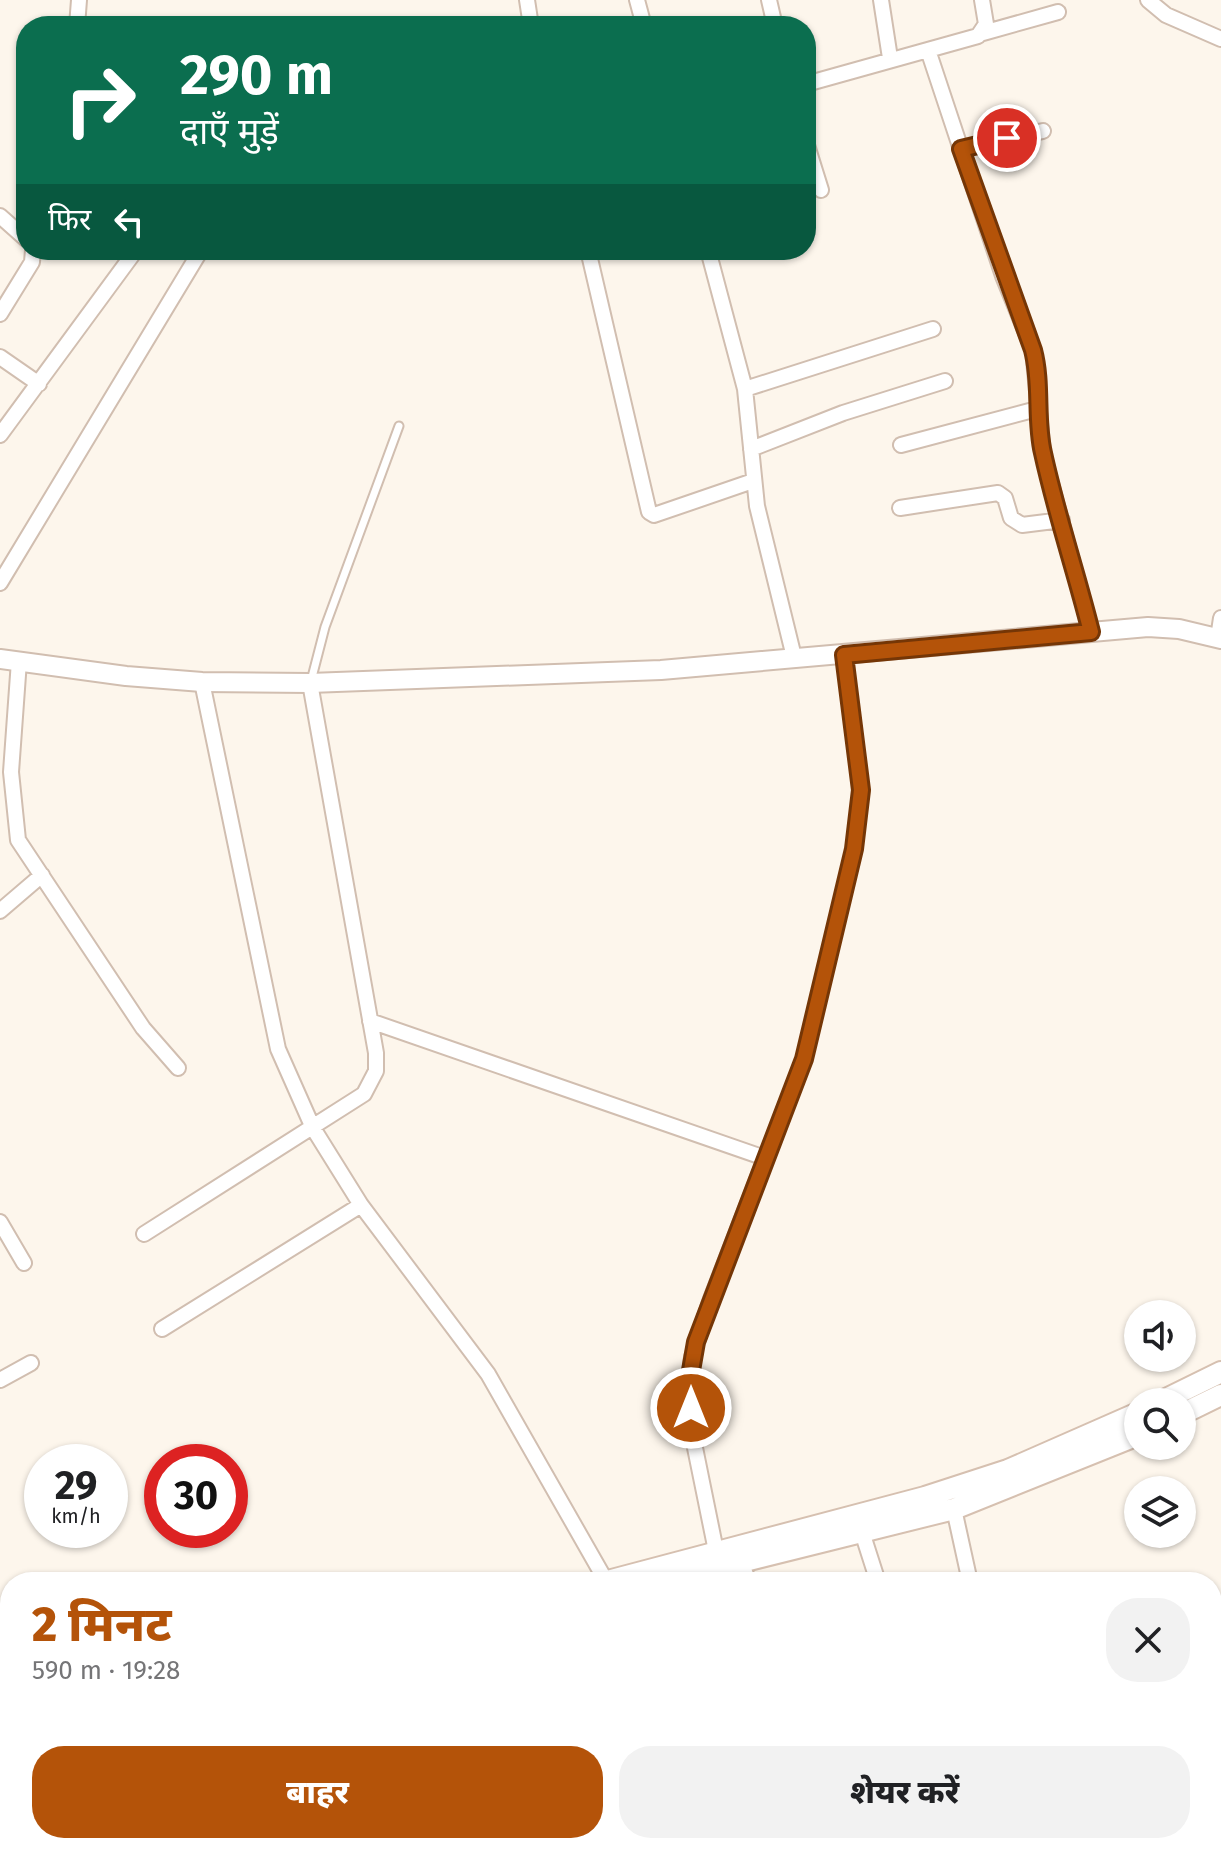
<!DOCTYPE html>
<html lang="hi">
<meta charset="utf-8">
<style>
body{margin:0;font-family:"Fira Sans","Noto Sans Devanagari",sans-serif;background:#f2f2f2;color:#202124;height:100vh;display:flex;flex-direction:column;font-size:30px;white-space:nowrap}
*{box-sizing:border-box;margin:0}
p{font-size:26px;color:#757577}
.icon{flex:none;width:44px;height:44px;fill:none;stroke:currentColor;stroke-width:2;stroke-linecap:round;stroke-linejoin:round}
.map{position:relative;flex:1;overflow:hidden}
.side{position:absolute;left:0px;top:1572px;width:1222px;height:282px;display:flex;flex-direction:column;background:#fff;border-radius:32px 32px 0 0;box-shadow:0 2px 6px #0004}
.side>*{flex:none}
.banner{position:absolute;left:16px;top:16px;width:800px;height:244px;border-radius:32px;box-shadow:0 2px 6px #0004;background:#0b6e4f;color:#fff;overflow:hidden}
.fabs{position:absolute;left:1124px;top:1300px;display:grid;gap:16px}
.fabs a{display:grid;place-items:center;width:72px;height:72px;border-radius:50%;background:#fff;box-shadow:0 2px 6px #0004;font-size:40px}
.speed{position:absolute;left:24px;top:1444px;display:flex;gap:16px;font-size:40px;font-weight:700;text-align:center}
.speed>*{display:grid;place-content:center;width:104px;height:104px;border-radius:50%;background:#fff;box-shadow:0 2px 6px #0004;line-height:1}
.speed small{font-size:20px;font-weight:400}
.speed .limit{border:12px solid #d22;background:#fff;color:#111}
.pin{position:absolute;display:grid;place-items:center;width:68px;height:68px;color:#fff;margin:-34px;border:4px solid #fff;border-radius:50%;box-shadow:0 2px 8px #0007}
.me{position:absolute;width:88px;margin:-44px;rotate:0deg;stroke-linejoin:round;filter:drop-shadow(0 0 6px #0008)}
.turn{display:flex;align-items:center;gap:28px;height:168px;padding:0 32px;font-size:36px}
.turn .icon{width:104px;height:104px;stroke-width:2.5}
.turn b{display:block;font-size:56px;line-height:68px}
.then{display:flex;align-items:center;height:76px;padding:0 32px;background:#0003;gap:16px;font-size:30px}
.round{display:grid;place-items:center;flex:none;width:84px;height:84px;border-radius:32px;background:#f2f2f2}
.summary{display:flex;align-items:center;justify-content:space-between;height:136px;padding:0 32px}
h1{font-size:48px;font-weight:800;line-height:60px;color:#b45309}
.primary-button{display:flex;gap:16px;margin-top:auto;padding:16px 32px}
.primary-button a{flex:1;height:92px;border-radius:32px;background:#b45309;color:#fff;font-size:32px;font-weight:800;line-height:92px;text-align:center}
.primary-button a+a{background:#f2f2f2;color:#202124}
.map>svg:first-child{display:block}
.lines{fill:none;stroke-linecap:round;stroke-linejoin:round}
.service-casing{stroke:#d1beb0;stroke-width:11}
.minor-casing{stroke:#d1beb0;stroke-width:18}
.tertiary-casing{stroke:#d1beb0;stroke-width:22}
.secondary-casing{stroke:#d6c0b0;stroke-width:24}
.service{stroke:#fff;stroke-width:7}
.minor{stroke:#fff;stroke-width:14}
.tertiary{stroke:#fff;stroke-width:18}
.secondary{stroke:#fff;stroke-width:20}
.route-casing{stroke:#753606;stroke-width:20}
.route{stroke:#b45309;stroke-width:14}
</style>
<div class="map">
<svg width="1221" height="1853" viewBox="0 0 1221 1853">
<rect width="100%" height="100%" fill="#fdf6ec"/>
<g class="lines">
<g class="service-casing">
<path id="service" d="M311,681L325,627L399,426"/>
</g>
<g class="minor-casing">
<path id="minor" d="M527,0L531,26
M637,0L644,26
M769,0L775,26
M881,0L890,58
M1148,0L1166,15L1221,39
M77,26L79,0
M983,33L1058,12
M928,50L1003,276L1033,350L1043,454L1091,632
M806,84L978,36L986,24L982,0
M806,142L821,190
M961,149L1043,131
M0,216L26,239
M588,250L649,512L654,515L753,481
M708,250L745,389L757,506L794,657
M0,314L32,262L33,250
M0,357L39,384
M745,389L933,329
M0,435L136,250
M901,445L1037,409
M751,449L843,413L945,381
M900,508L998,493L1005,498L1011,518L1022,525L1062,520
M0,583L201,250
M1218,638L1221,618
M19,661L11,772L18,840L143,1028L178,1068
M202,682L278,1049L313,1128L361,1205L488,1374L606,1581
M0,911L42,875
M370,1021L765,1158
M0,1222L24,1263
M144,1234L364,1094L376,1071V1053L310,683
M162,1329L361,1205
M0,1380L31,1363
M954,1509L970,1582
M862,1532L878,1582
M716,1551L692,1433L689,1382L692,1357L711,1299L804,1059L854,849L861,790L844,655
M741,1562L749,1582
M0,1691L10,1696
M43,1844L48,1853
M110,1844L116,1853
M839,1844L842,1853
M1075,1844L1079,1853
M1129,1844L1130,1853
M593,1853L594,1844"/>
</g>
<g class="tertiary-casing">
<path id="tertiary" d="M0,659L126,676L202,682L310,683L661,670L1148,627L1179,629L1221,639"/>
</g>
<g class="secondary-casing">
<path id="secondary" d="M1160,1402L1221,1372
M1182,1414L1221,1395
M604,1582L925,1497L1008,1470L1138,1413
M676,1582L721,1567L954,1509L1138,1435
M0,1829L10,1824
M0,1851L15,1844"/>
</g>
<use href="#service" class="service"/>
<use href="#minor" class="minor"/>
<use href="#tertiary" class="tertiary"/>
<use href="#secondary" class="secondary"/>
</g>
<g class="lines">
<g class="route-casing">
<path id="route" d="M691,1408L689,1382L696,1342L804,1059L854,849L861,790L844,655L1091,632C1076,572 1056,513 1043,453C1035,419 1042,384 1033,350L961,149L1007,138"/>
</g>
<use href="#route" class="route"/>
</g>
</svg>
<div class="fabs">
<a><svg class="icon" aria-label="sound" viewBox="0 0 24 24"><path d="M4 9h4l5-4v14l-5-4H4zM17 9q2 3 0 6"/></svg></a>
<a><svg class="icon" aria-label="search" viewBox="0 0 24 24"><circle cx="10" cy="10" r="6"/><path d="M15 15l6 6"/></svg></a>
<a><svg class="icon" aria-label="layers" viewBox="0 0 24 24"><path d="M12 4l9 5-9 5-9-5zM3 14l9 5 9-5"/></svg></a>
</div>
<div class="speed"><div>29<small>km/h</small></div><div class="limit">30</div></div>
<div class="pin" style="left:1007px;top:138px;background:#d93025"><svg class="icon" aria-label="arrive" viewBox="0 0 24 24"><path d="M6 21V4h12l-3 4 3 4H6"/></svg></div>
<svg class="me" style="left:691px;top:1408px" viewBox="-20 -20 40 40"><circle r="17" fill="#b45309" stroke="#fff" stroke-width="3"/><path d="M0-11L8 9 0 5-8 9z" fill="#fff"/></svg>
<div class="banner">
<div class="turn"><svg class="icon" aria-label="right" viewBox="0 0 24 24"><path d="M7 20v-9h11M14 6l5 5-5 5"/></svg><div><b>290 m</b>दाएँ मुड़ें</div></div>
<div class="then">फिर<svg class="icon" aria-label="left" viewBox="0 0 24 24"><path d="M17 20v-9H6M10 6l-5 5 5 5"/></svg></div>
</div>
<section class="side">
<div class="summary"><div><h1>2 मिनट</h1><p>590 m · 19:28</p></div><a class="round"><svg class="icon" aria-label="close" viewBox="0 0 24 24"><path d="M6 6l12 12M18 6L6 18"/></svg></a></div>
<div class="primary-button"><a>बाहर</a><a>शेयर करें</a></div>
</section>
</div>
